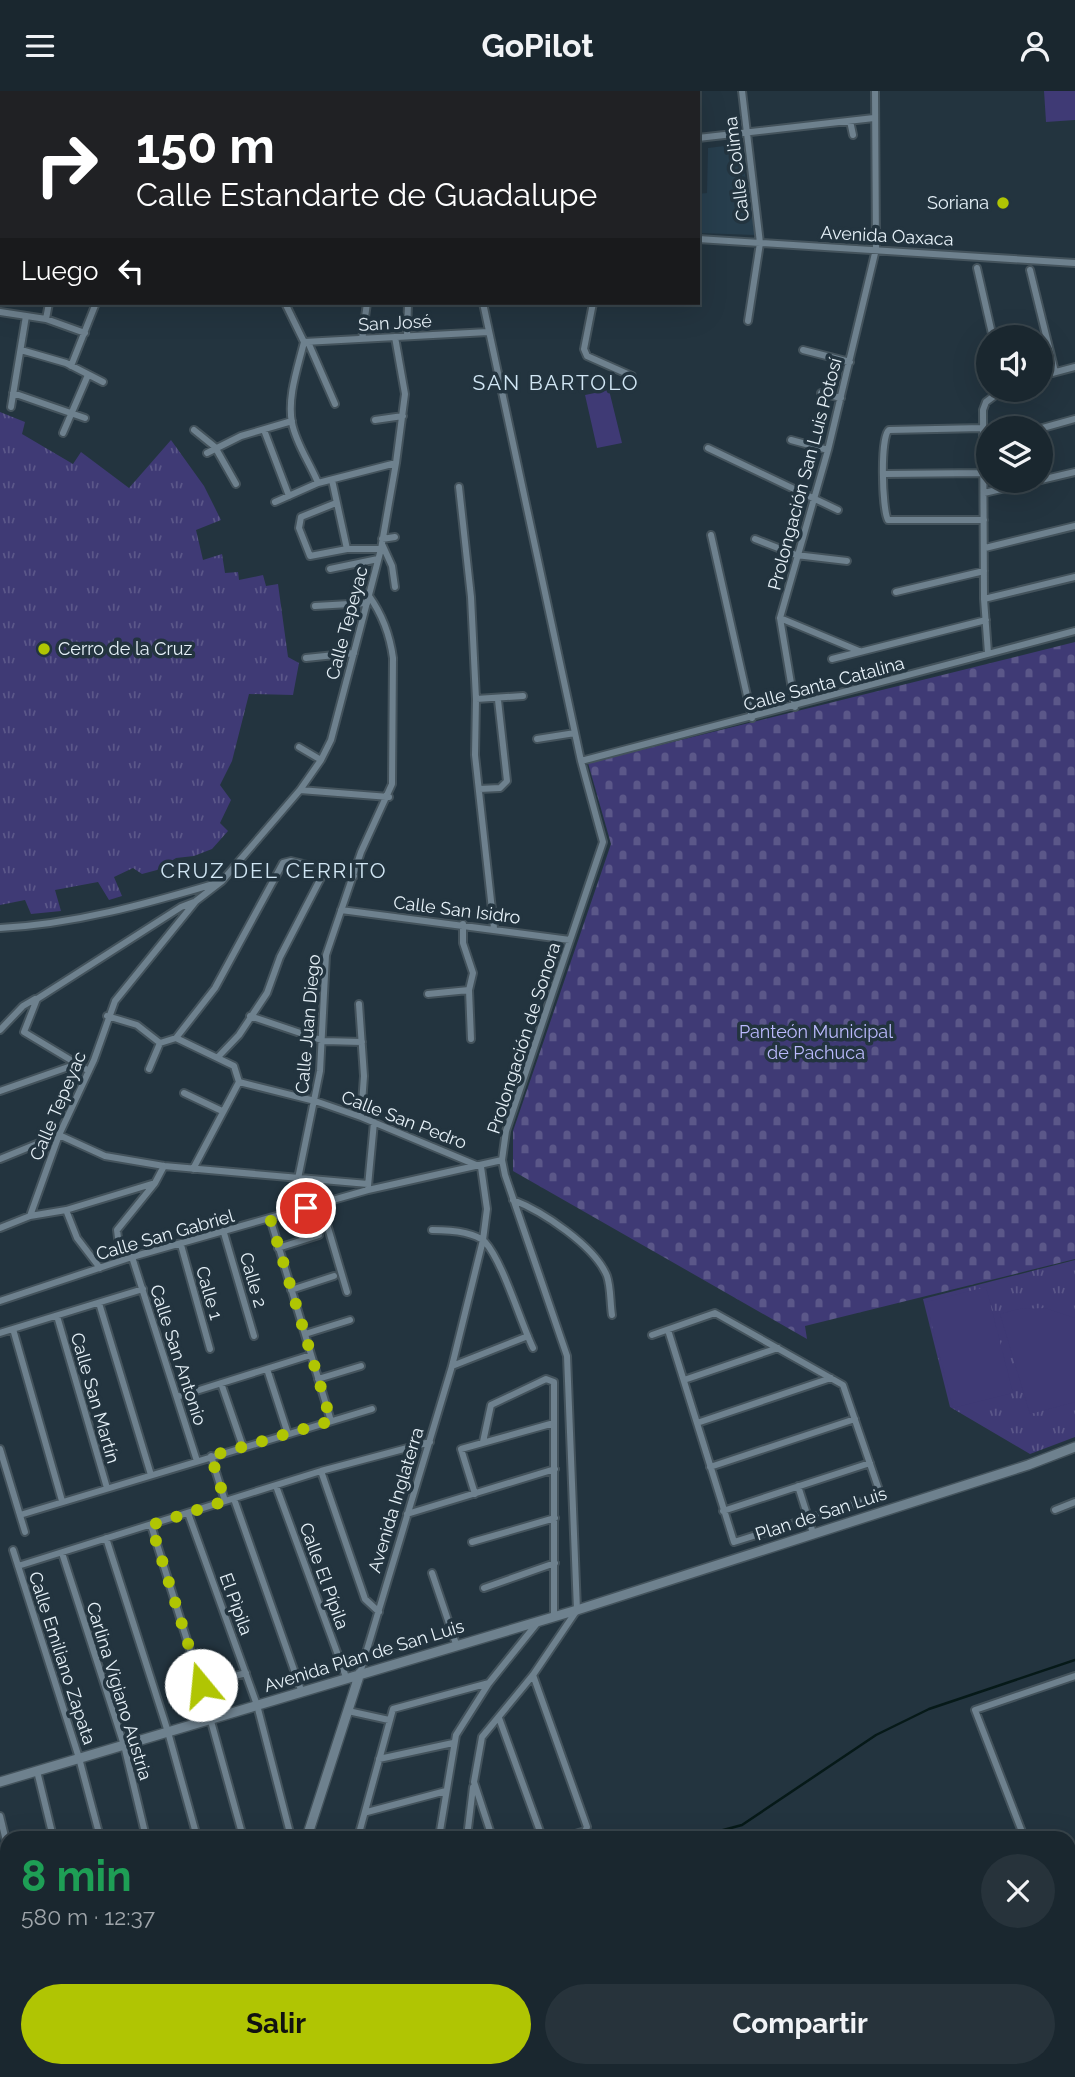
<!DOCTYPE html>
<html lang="es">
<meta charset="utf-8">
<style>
body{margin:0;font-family:Raleway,sans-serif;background:#27333b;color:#f1f3f6;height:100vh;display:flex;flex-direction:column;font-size:26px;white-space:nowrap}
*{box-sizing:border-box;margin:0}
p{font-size:23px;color:#9fa5aa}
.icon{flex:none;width:38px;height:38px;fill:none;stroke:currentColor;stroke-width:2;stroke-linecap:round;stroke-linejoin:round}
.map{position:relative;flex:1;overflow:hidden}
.panel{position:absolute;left:0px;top:1740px;width:1076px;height:247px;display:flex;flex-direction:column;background:#1a272f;border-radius:21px 21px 0 0;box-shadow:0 7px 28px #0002,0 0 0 2px #38444b}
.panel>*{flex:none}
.top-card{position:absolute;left:0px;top:0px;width:700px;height:214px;box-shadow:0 7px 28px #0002,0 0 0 2px #38444b;background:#202124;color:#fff;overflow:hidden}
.tools{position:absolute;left:976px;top:234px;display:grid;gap:14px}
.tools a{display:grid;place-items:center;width:77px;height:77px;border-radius:50%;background:#1a272f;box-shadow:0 7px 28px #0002,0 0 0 2px #38444b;font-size:35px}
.pin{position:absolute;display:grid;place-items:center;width:60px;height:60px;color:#fff;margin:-30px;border:4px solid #fff;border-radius:50%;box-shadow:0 2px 7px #0007}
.me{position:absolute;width:77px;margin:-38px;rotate:343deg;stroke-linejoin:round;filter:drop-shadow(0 0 5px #0008)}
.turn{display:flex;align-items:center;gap:24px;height:147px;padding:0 21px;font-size:32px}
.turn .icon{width:91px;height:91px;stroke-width:2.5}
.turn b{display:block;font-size:49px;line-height:60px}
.then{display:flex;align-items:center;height:66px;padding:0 21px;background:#0003;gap:14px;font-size:26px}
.round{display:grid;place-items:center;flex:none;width:74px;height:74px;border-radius:37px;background:#27333b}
.overview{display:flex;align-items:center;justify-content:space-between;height:119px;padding:0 21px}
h1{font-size:42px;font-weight:700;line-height:52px;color:#1e9e55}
.cta{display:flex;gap:14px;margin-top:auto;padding:14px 21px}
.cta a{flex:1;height:80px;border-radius:42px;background:#b0c503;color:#111;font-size:28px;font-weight:700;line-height:80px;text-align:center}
.cta a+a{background:#27333b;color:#f1f3f6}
header{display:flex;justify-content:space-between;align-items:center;height:91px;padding:0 21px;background:#1a272f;font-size:32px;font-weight:700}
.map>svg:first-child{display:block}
.built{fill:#273e4d}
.grass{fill:url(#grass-tufts)}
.cemetery{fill:url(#cemetery-stones)}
.garden{fill:#3f3a75}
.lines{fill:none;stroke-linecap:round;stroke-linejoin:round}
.stream{stroke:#061918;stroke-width:2.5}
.street-casing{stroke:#44535c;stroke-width:10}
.secondary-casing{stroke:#44535c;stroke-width:12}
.street{stroke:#6e818e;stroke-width:6}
.secondary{stroke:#6e818e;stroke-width:9}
.route{stroke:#b0c503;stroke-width:12;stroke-dasharray:0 21.6}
.poi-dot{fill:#b0c503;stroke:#23343f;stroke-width:2.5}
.labels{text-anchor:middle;stroke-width:7;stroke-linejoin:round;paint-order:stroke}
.street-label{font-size:18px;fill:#e6f1f8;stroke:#23343f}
.poi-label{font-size:18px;fill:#e6f1f8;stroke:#23343f;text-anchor:end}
.park-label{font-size:18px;fill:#bbbafd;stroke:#23343f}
.quarter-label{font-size:21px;letter-spacing:2px;fill:#d1e6f4;stroke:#23343f}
</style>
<header><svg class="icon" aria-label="menu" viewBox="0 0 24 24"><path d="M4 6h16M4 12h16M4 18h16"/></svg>GoPilot<svg class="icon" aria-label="person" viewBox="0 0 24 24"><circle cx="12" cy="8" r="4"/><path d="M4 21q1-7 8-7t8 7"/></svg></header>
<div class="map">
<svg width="1075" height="1986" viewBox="0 0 1075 1986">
<defs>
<pattern id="grass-tufts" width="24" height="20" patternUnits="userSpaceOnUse" patternTransform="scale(1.75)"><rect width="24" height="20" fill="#3f3a75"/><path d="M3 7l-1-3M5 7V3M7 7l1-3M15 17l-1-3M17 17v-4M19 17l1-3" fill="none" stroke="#5b5789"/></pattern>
<pattern id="cemetery-stones" width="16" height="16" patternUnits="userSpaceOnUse" patternTransform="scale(1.75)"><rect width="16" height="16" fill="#3f3a75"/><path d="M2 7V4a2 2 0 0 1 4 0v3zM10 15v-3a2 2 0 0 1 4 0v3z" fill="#5b5789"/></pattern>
</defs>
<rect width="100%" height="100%" fill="#23343f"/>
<path class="built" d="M740,53L755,144L698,142V103L707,102L708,57Z"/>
<path class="grass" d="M0,321L25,331L22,343L73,373L81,361L129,397L171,349L204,395L221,429L196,439L203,469L222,463L225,482L238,481L239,489L263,484L266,495L278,493L288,566L299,572L293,604L249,603L232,670L220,694L231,709L220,732L228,740L212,758L194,765L176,767L157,779L142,783L133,777L114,786L122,805L109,809L98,791L55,799L61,820L31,823L25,809L0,814Z
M1075,1169V1346L1030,1363L950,1316L923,1208Z"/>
<path class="cemetery" d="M1075,551V1168L805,1235L807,1248L513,1080V1040L611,753L588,672Z"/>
<path class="garden" d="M1044,0H1075V29L1046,31Z
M609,299L622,352L597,357L585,304Z
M986,1196L1013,1302L953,1317L926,1211Z
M1045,1217L1075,1227V1311L1030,1323L1000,1223L1019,1218Z"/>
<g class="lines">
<path class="stream" d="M697,1746L742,1734L876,1644L929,1618L1075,1569
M0,1865L7,1864"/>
<g class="street-casing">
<path id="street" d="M144,0V2
M260,0V2
M310,0L311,2
M403,0V2
M563,0V2
M742,0L760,152L748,230
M626,1L640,0
M89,2V0
M445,2V0
M850,30L853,44
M698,47L874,27
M0,108L2,107
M0,133H2
M698,148L1075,172
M977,177L993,247
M1030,179L1055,281
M285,212L304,251
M483,212L581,670L603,751L506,1040L502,1069L505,1084L567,1265L577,1519L533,1584L482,1646L474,1691L492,1746
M593,212L584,258L587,265L632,285
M0,221L46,228L85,242
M46,228L49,212
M407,245L408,212
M362,248L367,212
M304,251L488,241
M304,251C298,276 287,306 292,332C296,353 310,372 318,392
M308,251L335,313
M21,259L66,272L103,291
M803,259L850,271
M71,275L96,212
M1041,285L1075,276
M13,302L85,327
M821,302L841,307
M11,316L26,225
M375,329L403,325
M983,337L889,339C880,345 882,418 888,429H984
M1039,338L1075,328
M194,339L215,356L236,393
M264,339L289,405
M63,342L88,284
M791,349L828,359
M708,357L838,419
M207,362L241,345L292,330
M884,383L983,382
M332,389L347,458
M1041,389L1075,381
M459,396L471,506L476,608L475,664L494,837
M984,402L1036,390
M275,411L318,392L396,372
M336,412L301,426L299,437L310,465L347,458H381
M711,444L752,627
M382,448L395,446
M755,448L796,464L847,470
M382,453L392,475L395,496
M985,457L1075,435
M330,478L378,468
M896,501L984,480
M984,508L1075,486
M315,515L367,512
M780,527L859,560
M988,562L984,508L983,319L986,311L1002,299
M306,567L354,562
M832,568L986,529
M476,608L523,605
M795,616L780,527L828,359L876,158L875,0
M537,648L575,642
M299,656L321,669
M581,670L1075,540
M479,698L500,697L507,690L498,609
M300,699L389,706
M341,819L570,849
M463,833V852L473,882L469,899L471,948
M0,837C75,833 146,813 217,792
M428,903L469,899
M359,913L364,985L361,1026
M107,925L137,934L160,952
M250,925L324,950L362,951
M0,939L23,915L35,908
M176,947L215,897L283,772L291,770L354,785
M160,952L176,947L234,975L239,991
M218,966L239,944L267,902L280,866L325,779
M149,978L160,952
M89,980L24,941L37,908L181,816L194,811
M239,991L315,1010L361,1026L481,1076L487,1118L483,1149L452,1275L360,1582
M0,1000L77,973
M184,1002L222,1020
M0,1068L59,1044L105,1065L164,1075L368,1093
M164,1075L155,1092L117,1139L118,1147L132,1166L197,1370
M193,1078L239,991
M368,1095L374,1031
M513,1109C542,1120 595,1155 607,1185C611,1197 610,1212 612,1224
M321,1113L347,1201
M66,1119L77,1147L100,1177
M291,1122L320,980L326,864L361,761L392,693L393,567C390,545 382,523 369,505
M30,1125L59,1044L94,969L115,910L196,810L222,790L300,699L321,669L331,649L381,458L396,372L405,303L395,246
M270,1127L331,1330
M0,1137L30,1125L66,1119L155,1092
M432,1139C447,1139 473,1140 485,1151C503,1171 520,1230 533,1257
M224,1142L254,1245
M181,1154L210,1258
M278,1157L319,1144
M291,1199L334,1185
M0,1210L132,1166L368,1099L502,1069
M99,1212L151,1384
M57,1225L107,1397
M13,1238L62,1410
M0,1242L143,1198
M305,1243L350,1229
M652,1244L715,1222L843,1294L881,1405L734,1451L668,1239
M452,1275L528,1245
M267,1278L288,1343
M318,1288L361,1275
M684,1289L778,1257
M221,1292L243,1356
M177,1306L311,1264
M697,1332L831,1287
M483,1351L491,1314L546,1288L554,1291V1526
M0,1358L25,1441
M211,1365L225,1410
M710,1376L855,1328
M321,1380L365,1508L379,1521
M276,1395L346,1586
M798,1395L813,1442
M475,1403L461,1358L554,1332
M234,1408L301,1599
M1055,1419L1075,1411
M723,1420L870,1372
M188,1422L257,1614L291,1746
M407,1423L555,1378
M20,1424L372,1318
M151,1434L201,1594L243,1746
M106,1447L168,1641L197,1746
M472,1451L555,1427
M13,1459L79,1667L100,1746
M62,1462L124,1654L146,1746
M18,1475L321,1380L430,1351
M432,1482L456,1553
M484,1497L555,1472
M533,1584L587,1736L585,1740L566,1746
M201,1594L246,1582
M348,1620L389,1629
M499,1627L542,1746
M379,1668L453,1652
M37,1680L53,1746
M367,1721L446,1700
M0,1725L7,1754
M358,1746L393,1618L489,1592
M439,1746L456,1644L489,1592L538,1531
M467,1746L473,1696
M1024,1746L975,1619L1075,1585
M0,1839L7,1836
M1069,1860L1075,1875
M0,1906L7,1903
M0,1956L7,1954
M14,1979L15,1986
M59,1979L60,1986
M82,1979L84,1986
M130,1979L133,1986
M180,1979L182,1986
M280,1979L282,1986
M329,1979L331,1986
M377,1979L379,1986
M506,1979L508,1986
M589,1979L592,1986
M748,1979L751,1986
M852,1979L855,1986
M1053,1979L1056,1986
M902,1982L909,1979
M465,1986L484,1979
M617,1986L637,1979
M764,1986L784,1979
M1023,1986L1041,1979"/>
</g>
<g class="secondary-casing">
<path id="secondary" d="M626,2V0
M0,1691L577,1519L1028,1374L1075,1356
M307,1746L360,1582
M233,1986L235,1979"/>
</g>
<use href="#street" class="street"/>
<use href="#secondary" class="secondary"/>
</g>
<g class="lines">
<path class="route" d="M201,1594L151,1434L225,1410L211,1365L331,1330L270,1127L306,1117"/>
</g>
<g class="poi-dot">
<circle cx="1003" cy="112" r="7"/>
<circle cx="44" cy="558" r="7"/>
</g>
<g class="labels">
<g class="street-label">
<text transform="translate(737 78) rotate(-97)" y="6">Calle Colima</text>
<text transform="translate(887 145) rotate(3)" y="6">Avenida Oaxaca</text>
<text transform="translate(395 232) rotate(-3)" y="6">San José</text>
<text transform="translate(805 383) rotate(-75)" y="6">Prolongación San Luis Potosí</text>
<text transform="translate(347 532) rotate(-75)" y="6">Calle Tepeyac</text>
<text transform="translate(824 593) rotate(-15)" y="6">Calle Santa Catalina</text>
<text transform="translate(457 819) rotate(7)" y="6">Calle San Isidro</text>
<text transform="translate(308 933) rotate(-85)" y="6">Calle Juan Diego</text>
<text transform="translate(524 947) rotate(-72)" y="6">Prolongación de Sonora</text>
<text transform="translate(58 1015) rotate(-67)" y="6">Calle Tepeyac</text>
<text transform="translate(404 1029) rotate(21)" y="6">Calle San Pedro</text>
<text transform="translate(165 1144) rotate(-16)" y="6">Calle San Gabriel</text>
<text transform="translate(253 1189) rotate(74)" y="6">Calle 2</text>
<text transform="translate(209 1202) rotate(74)" y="6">Calle 1</text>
<text transform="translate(178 1264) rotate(72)" y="6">Calle San Antonio</text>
<text transform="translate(95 1307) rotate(74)" y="6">Calle San Martín</text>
<text transform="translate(396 1409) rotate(-73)" y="6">Avenida Inglaterra</text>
<text transform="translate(821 1423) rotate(-18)" y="6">Plan de San Luis</text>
<text transform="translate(324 1485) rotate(70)" y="6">Calle El Pípila</text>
<text transform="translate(236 1513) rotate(70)" y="6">El Pìpila</text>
<text transform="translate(364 1565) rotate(-17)" y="6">Avenida Plan de San Luis</text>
<text transform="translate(62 1567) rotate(72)" y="6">Calle Emiliano Zapata</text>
<text transform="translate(119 1600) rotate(73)" y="6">Carlina Vigiano Austria</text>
</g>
<g class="poi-label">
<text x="989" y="118">Soriana</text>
<text x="58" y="564" text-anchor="start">Cerro de la Cruz</text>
</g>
<g class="park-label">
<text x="816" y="947">Panteón Municipal<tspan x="816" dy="21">de Pachuca</tspan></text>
</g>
<g class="quarter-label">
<text x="556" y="299">SAN BARTOLO</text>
<text x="274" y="787">CRUZ DEL CERRITO</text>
</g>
</g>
</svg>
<div class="tools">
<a><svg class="icon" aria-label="sound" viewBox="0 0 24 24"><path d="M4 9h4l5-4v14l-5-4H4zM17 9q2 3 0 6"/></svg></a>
<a><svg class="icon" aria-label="layers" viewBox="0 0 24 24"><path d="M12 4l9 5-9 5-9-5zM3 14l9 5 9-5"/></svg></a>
</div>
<div class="pin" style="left:306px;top:1117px;background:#d93025"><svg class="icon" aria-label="arrive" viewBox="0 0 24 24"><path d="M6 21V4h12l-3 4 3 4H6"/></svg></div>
<svg class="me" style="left:201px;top:1594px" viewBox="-20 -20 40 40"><circle r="19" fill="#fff"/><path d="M0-13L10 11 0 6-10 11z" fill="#b0c503"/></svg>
<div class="top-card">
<div class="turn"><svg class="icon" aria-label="right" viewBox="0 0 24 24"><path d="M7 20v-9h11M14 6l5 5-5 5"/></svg><div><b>150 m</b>Calle Estandarte de Guadalupe</div></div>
<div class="then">Luego<svg class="icon" aria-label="left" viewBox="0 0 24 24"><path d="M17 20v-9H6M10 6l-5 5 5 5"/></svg></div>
</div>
<section class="panel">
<div class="overview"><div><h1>8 min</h1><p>580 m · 12:37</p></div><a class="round"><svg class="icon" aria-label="close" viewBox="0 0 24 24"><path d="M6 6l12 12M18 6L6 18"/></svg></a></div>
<div class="cta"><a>Salir</a><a>Compartir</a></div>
</section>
</div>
